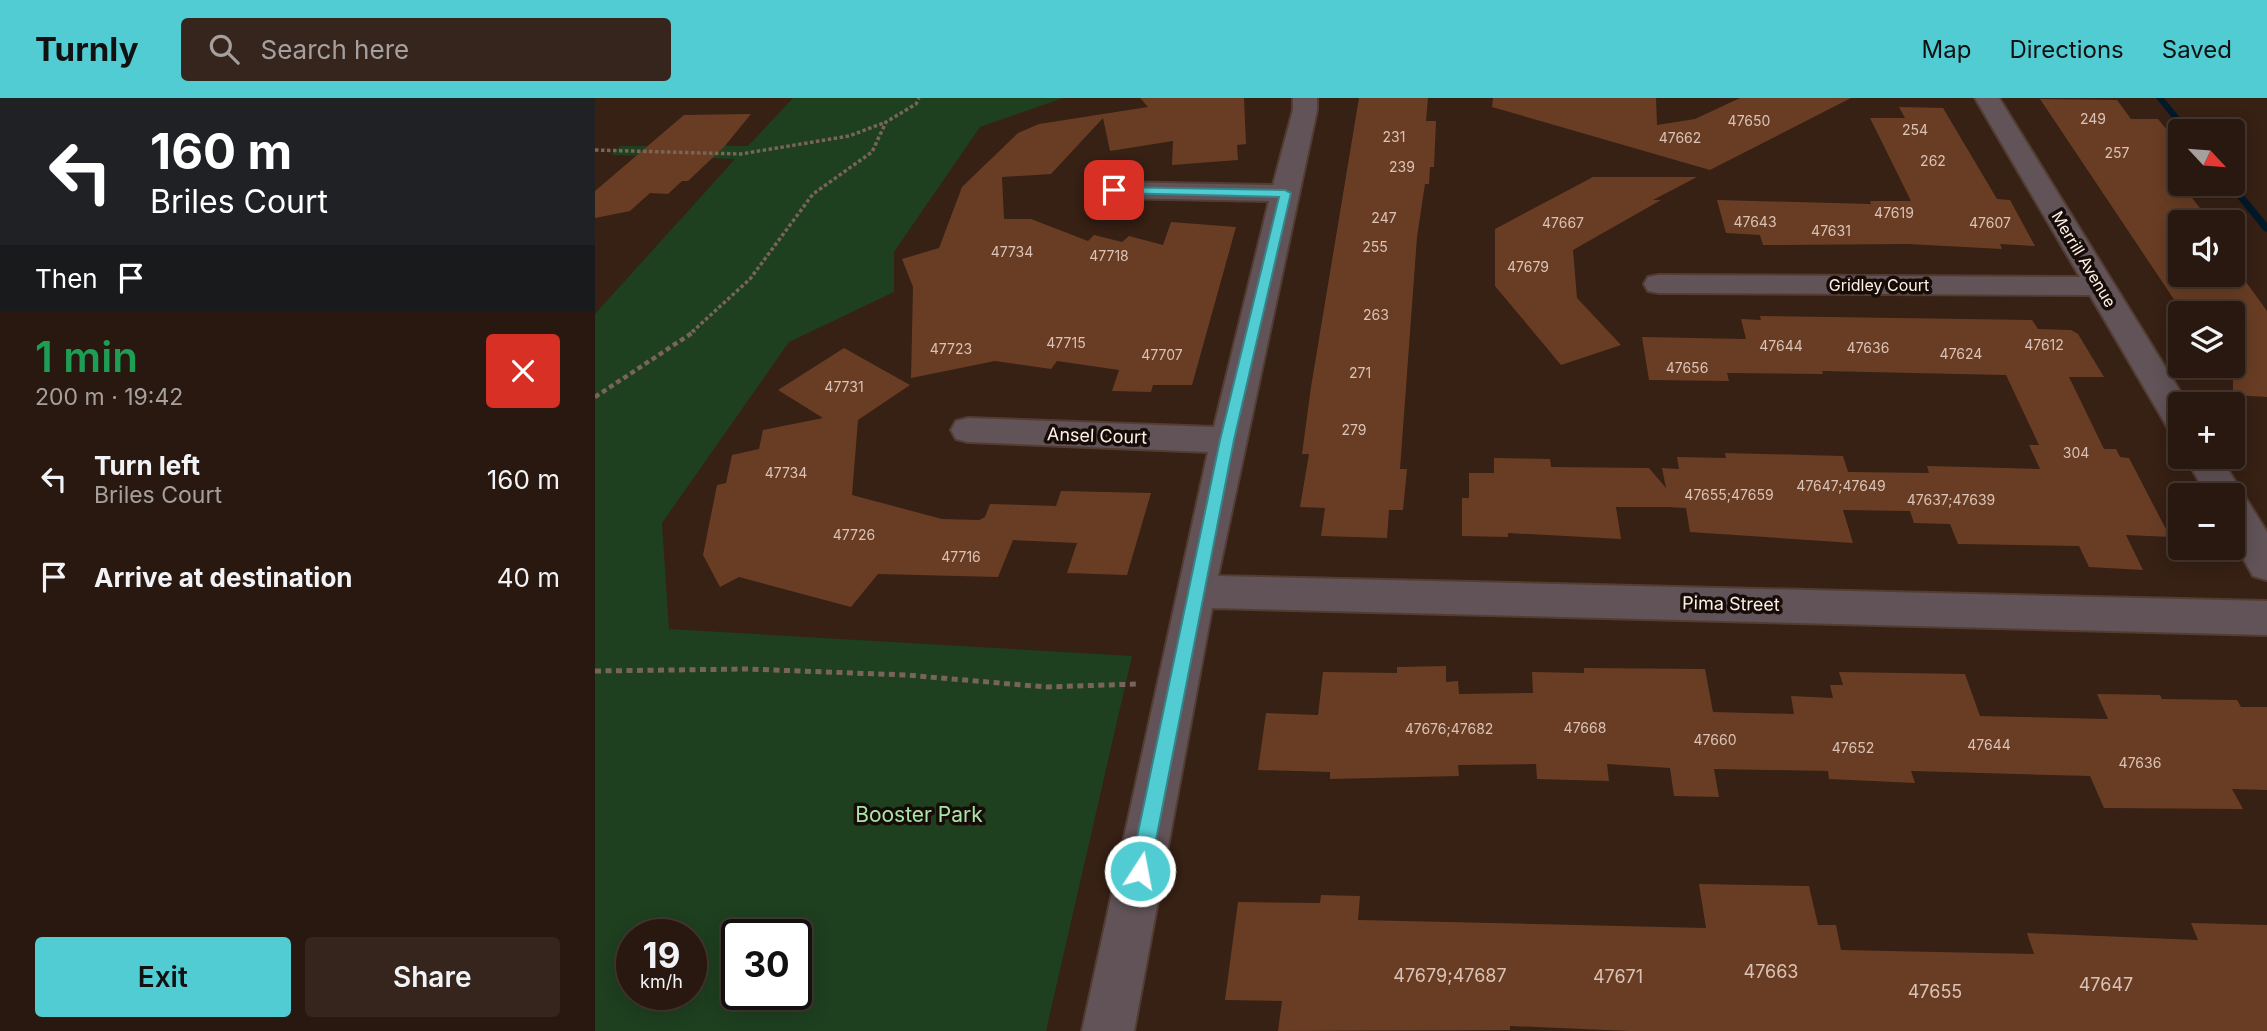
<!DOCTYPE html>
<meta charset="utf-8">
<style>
body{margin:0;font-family:Inter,sans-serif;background:#35251d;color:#f1f3f6;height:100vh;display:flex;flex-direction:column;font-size:26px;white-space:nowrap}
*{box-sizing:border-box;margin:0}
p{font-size:23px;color:#a5a09e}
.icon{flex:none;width:38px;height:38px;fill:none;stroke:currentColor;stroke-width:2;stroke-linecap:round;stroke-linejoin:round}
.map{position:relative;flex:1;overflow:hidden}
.side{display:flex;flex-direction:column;background:#29180f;width:595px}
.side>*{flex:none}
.guide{background:#202124;color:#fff;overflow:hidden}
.needle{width:46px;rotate:116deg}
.buttons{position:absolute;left:1573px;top:21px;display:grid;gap:14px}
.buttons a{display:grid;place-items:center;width:77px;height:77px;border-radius:7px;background:#29180f;box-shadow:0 4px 18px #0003,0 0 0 2px #45372f;font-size:35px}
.speed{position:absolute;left:21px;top:821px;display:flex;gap:14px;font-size:35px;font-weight:700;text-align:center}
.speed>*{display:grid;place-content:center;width:91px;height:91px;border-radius:50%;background:#29180f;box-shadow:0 4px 18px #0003,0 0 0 2px #45372f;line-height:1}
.speed small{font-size:18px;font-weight:400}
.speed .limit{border:4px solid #111;border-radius:10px;background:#fff;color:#111}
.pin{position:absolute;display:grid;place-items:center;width:60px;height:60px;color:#fff;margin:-30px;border-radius:14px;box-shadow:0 4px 10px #0006}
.me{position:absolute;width:77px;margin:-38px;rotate:11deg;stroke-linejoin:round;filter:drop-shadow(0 0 5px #0008)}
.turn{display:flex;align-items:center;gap:24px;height:147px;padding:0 35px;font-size:32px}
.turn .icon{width:91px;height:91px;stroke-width:2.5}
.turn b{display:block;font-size:49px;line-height:60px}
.then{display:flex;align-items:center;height:66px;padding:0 35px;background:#0003;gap:14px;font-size:26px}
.round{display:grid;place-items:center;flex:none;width:74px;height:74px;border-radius:7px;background:#35251d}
.headline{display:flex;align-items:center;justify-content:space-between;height:119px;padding:0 35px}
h1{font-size:42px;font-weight:600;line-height:52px;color:#1e9e55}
.primary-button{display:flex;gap:14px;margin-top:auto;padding:14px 35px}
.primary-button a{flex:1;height:80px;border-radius:7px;background:#51ccd3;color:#111;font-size:28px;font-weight:600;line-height:80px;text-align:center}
.primary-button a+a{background:#35251d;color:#f1f3f6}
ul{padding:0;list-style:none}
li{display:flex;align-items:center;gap:21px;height:98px;padding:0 35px}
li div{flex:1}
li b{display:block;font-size:26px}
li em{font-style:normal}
header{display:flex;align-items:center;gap:42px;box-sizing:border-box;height:98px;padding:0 35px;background:#51ccd3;color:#111}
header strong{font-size:33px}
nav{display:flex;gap:38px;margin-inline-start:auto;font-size:24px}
.search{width:490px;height:63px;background:#35251d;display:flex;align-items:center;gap:18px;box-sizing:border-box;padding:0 24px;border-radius:7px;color:#a5a09e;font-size:26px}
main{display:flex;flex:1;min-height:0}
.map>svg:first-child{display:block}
.green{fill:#1e401f;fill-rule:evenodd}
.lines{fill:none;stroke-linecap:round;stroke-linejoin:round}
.stream{fill:#021929;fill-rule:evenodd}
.building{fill:#693d24}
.minor-casing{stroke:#533d32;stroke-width:4}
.path-far2{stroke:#796459;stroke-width:3.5;stroke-dasharray:3.5 2.5;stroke-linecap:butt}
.path-far1{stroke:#796459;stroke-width:4.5;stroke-dasharray:5 3.5;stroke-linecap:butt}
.path{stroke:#796459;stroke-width:5;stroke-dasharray:6 4.5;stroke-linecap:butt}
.minor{fill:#615357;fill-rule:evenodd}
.route{fill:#51ccd3;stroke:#358589;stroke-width:2}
.labels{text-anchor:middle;stroke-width:7;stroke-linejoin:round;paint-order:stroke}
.number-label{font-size:14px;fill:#dac2b6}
.far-street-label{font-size:16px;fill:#ffefe7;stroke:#170d08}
.street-label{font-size:18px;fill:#ffefe7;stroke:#170d08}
.near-number-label{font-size:18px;fill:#dac2b6}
.near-park-label{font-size:21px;fill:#a8e4a7;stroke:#170d08}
</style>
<header>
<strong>Turnly</strong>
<div class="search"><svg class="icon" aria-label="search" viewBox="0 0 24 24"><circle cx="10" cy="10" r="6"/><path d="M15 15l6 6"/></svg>Search here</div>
<nav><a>Map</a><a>Directions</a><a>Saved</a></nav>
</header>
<main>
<section class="side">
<div class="guide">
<div class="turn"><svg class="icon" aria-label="left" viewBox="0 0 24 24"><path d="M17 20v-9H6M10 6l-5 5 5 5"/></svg><div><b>160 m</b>Briles Court</div></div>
<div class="then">Then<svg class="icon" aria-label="arrive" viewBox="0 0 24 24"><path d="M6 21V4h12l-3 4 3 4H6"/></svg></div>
</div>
<div class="headline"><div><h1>1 min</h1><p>200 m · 19:42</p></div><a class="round" style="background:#d93025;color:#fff"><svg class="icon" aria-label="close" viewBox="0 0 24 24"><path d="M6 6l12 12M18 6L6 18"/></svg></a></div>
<ul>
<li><svg class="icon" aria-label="left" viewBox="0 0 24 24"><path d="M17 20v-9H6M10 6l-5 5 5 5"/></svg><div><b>Turn left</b><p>Briles Court</p></div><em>160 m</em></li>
<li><svg class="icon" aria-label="arrive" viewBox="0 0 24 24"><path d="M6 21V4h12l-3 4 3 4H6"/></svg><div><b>Arrive at destination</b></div><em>40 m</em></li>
</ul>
<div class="primary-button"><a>Exit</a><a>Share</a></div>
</section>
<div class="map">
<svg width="1672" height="933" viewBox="0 0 1672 933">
<rect width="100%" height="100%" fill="#372014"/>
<path class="green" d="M198,0H468L385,29L299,154V194L194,244L67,425L74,531L537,558L451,933H0V216L140,61L16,57L25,48H153ZM37,836H96V896H37ZM142,836H201V896H142Z"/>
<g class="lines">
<path class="stream" d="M1561,0H1569L1596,33H1588Z
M1638,84L1672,125V134L1669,133L1631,86Z"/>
</g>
<path class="building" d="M545,0H649L651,46L642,47L643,62L577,67L578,43L515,53L508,20L456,76L407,79L409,121H436L493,143L499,137L527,144L534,138L568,147L576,124L641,129L597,287H558L556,294L517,293L524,272L462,263L456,271L400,263L316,280L318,189L307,161L344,150L367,89L423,35L444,26L553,9Z
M764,0H833L831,23H841L839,69H835L834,86H830L822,139L805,371H812L808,412H794L792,440L726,438L730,410L705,409L714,356H707L716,289Z
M898,0H1061L1062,27L1100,21L1145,0H1256L1115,72L897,9Z
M1445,1L1522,2L1536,21H1563L1576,37L1586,38V86L1616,124H1586V177H1638V166L1672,213V299L1638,297V208L1585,205L1578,200Z
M1304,9L1348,10L1402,101L1415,102L1440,148L1405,146L1407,151L1313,146L1168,147L1165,137L1131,135L1122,102L1276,106L1275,103H1316L1275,20H1310Z
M156,16L129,49L93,83H87L73,96L55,95L35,113L0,120V93L89,17Z
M998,79H1102L1058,102H1066L978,152L982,200L1026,247L966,267L900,188V131Z
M1165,218L1437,222L1443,231L1476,232L1483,236L1509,279H1474L1509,351H1521L1525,359L1534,360L1575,439L1531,437L1548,472L1494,469L1484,448L1363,446L1355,426L1319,425L1315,413L1248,412L1258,445L1095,434L1091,410L1073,409H1021L1026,441L913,435V439L867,438V400H874V375H899V360L955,361L956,369L1054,370L1071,390L1067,370L1084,371L1082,359L1131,360L1130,355L1248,358L1253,374L1334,375L1332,368L1445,371L1434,347H1444L1411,277L1227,273L1228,276L1132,275L1134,283L1054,282L1047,239L1151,241L1146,221L1166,222Z
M249,250L315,287L263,322L257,397L347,421L384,422L390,419L395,406L461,408L466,393L556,395L532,477L472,475L482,445L418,442L403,479L283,476L256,509L144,479L125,489L108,457L122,387L131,385L137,357L164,351L168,332L228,320L183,292Z
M851,568V584L863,583L864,596L938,595L937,574L989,575V570L1110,571L1118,614L1199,616L1196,598L1238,600L1235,587H1248L1244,574L1370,576L1385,618L1513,621L1502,596L1565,597L1567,601L1642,602L1646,609H1672V692L1637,691L1648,711L1509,710L1495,678L1316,673L1320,685L1234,681L1233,673L1119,671L1124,699L1079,698L1075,670L1012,666L1014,683L942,681L941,666L863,667L864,678L735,681V674L663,672L671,615L723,617L728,574L802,575V569Z
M1104,786L1214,788L1223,827H1241L1246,852L1439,856L1432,835L1603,842L1596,825L1672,827V933H1035L915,928V932L683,933L687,903L630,902L643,804L725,805L726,797L765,798L763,822L1111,830Z"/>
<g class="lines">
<g class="minor-casing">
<path id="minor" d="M698,0H722V12L623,478L1672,503V537L617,510L539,933H487L613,354L373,344L361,341L356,332L361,323L373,320L619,329L674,103L519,100L509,98L506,92L509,86L519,84L678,87L698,12Z
M1380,0H1404L1593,306H1586V335L1574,332L1495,197L1064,195L1053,193L1049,186L1053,179L1064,177L1485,179Z
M1590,359H1625L1672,434V482L1658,478L1638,442V397H1612Z"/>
</g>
<path class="path-far2" d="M0,52L146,56L254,38L291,24
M97,234L155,181L218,96L277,54L291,24L321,6L324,0"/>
<path class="path-far1" d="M0,299L100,233"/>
<path class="path" d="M0,573L152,571L311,577L451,589L542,586"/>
<use href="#minor" class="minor"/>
</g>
<path class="route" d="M515,89L690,92L696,95L639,342L555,773L552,780L545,783L538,780L535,773L625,342L684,99L519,95L515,94Z"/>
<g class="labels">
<g class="number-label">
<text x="1498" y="26">249</text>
<text x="1154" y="28">47650</text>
<text x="1320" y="37">254</text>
<text x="799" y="44">231</text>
<text x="1085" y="45">47662</text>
<text x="1522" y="60">257</text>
<text x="1338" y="68">262</text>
<text x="807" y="74">239</text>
<text x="1299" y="120">47619</text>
<text x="789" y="125">247</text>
<text x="1160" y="129">47643</text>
<text x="968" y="130">47667</text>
<text x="1395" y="130">47607</text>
<text x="1236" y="138">47631</text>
<text x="780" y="154">255</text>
<text x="417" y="159">47734</text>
<text x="514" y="163">47718</text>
<text x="933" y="174">47679</text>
<text x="781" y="222">263</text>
<text x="471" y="250">47715</text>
<text x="1449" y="252">47612</text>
<text x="1186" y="253">47644</text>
<text x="1273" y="255">47636</text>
<text x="356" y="256">47723</text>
<text x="1366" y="261">47624</text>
<text x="567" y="262">47707</text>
<text x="1092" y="275">47656</text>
<text x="765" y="280">271</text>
<text x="249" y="294">47731</text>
<text x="759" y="337">279</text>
<text x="1481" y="360">304</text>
<text x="191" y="380">47734</text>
<text x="1246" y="393">47647;47649</text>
<text x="1134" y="402">47655;47659</text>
<text x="1356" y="407">47637;47639</text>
<text x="259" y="442">47726</text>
<text x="366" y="464">47716</text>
<text x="990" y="635">47668</text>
<text x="854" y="636">47676;47682</text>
<text x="1120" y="647">47660</text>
<text x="1394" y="652">47644</text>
<text x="1258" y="655">47652</text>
<text x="1545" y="670">47636</text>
</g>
<g class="far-street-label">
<text transform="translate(1489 161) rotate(59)" y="6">Merrill Avenue</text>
<text x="1284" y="193">Gridley Court</text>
</g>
<g class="street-label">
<text transform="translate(502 338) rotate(2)" y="6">Ansel Court</text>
<text transform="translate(1136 506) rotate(1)" y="6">Pima Street</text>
</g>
<g class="near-number-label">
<text x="1176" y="880">47663</text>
<text x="855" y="884">47679;47687</text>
<text x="1023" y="885">47671</text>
<text x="1511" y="893">47647</text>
<text x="1340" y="900">47655</text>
</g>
<g class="near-park-label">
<text x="324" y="724">Booster Park</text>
</g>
</g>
</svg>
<div class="buttons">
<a><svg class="needle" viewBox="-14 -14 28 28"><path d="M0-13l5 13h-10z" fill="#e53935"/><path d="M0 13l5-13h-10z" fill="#a5a09e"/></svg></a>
<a><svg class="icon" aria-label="sound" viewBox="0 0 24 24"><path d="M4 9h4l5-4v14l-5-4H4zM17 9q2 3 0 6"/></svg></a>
<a><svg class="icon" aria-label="layers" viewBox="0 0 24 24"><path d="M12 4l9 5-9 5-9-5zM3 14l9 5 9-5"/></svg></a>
<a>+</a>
<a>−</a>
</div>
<div class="speed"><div>19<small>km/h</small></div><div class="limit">30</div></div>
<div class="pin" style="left:519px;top:92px;background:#d93025"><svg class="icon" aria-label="arrive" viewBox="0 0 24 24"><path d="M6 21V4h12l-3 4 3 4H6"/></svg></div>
<svg class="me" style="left:545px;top:773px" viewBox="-20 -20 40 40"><circle r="17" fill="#51ccd3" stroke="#fff" stroke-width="3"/><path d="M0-11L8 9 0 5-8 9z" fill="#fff"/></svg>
</div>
</main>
